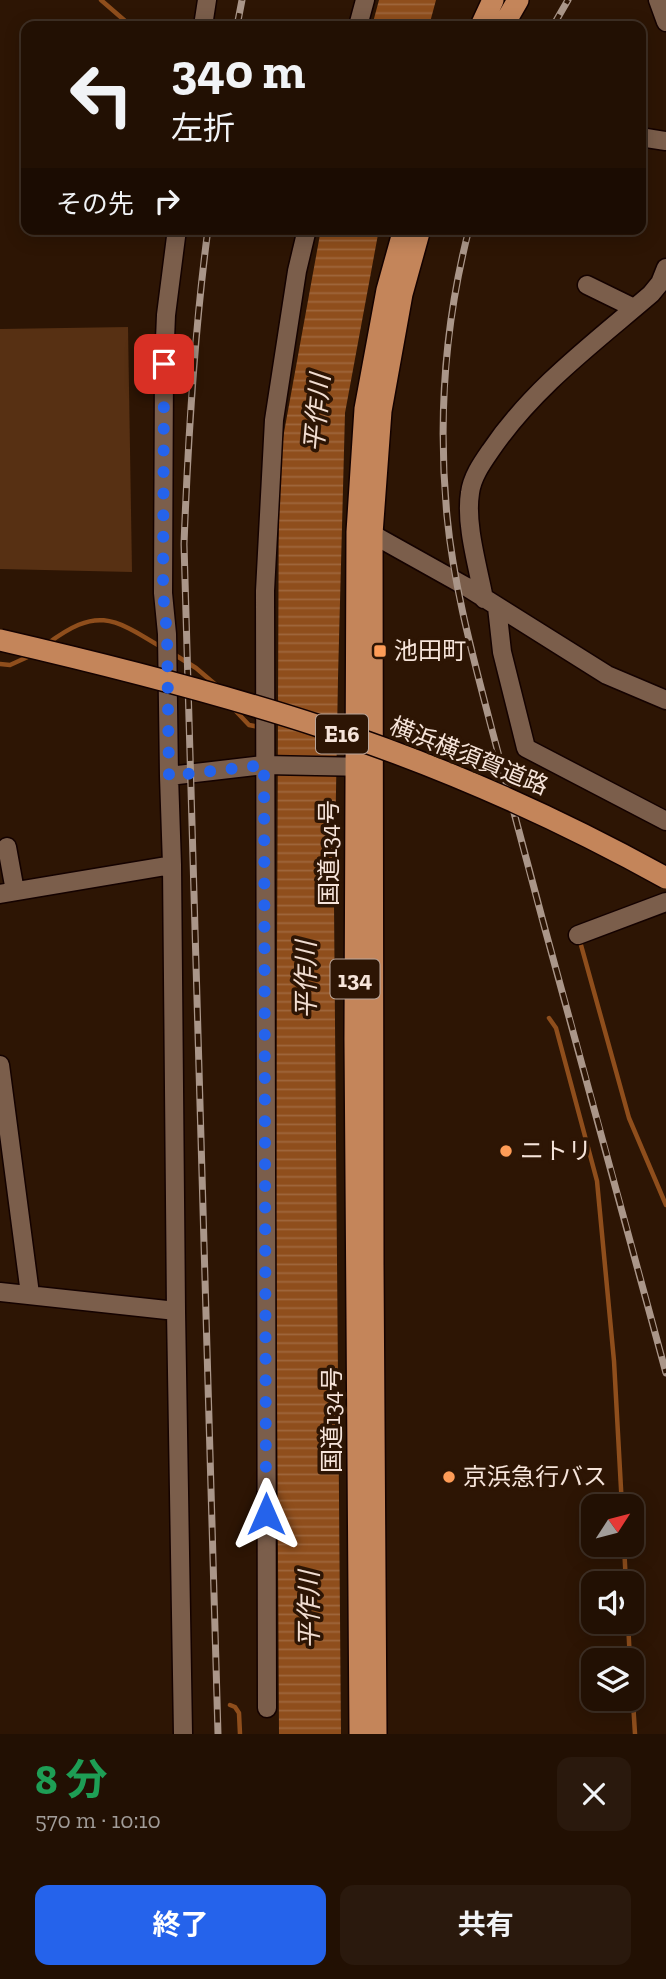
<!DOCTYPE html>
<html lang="ja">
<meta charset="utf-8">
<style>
body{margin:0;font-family:"Zilla Slab","Noto Sans JP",serif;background:#2a190d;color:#f1f3f6;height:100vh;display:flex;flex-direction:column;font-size:26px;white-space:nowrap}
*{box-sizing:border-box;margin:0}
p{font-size:23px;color:#a29d9a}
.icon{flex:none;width:38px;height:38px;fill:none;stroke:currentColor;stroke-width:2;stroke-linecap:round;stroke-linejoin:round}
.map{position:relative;height:1734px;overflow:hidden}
.details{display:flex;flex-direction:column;background:#221003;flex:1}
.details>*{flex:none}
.top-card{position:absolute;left:21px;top:21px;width:625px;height:214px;border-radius:14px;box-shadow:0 4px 18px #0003,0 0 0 2px #3f3025;background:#221003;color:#f1f3f6;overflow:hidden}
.needle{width:46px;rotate:54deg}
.tools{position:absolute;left:581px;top:1494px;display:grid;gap:14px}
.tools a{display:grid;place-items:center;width:63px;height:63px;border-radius:14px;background:#221003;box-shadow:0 4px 18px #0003,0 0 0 2px #3f3025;font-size:35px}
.pin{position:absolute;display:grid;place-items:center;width:60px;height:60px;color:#fff;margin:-30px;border-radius:14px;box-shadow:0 4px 10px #0006}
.me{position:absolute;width:77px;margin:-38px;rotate:0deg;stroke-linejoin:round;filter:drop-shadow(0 0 5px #0008)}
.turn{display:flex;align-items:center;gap:24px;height:147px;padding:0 35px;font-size:32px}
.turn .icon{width:91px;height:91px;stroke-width:2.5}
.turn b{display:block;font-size:49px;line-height:60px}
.then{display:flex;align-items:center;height:66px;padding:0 35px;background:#0003;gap:14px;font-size:26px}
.round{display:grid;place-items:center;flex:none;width:74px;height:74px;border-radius:14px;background:#2a190d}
.overview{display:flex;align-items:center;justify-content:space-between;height:119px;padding:0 35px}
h1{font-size:42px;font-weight:700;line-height:52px;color:#1e9e55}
.cta{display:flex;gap:14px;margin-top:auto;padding:14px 35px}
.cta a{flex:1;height:80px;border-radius:14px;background:#2563eb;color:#fff;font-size:28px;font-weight:700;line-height:80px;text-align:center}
.cta a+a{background:#2a190d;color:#f1f3f6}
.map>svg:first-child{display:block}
.grass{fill:#573013}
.water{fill:url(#water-rules)}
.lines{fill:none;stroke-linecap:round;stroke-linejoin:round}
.stream{stroke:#8f4e1c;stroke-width:4.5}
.minor-casing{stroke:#140200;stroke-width:21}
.highway-casing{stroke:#140200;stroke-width:24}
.minor{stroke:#7b5e4b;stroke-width:18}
.highway{stroke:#c4855a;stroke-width:21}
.rail-casing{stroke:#aa9689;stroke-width:7}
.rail{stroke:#2d1504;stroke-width:4.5;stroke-dasharray:13;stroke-linecap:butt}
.highway-bridge-casing{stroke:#140200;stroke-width:24;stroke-linecap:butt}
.highway-bridge{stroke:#c4855a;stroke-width:21}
.route{stroke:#2563eb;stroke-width:12;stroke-dasharray:0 21.6}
.poi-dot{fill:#fe9c57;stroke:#2d1504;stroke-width:2.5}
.labels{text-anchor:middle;stroke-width:7;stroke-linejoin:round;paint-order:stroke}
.shield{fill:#2d1504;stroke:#baa69a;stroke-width:2}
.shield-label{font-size:23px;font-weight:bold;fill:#f6e4da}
.poi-label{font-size:24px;fill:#f6e4da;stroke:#2d1504;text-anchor:start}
.street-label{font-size:24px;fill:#f6e4da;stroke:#2d1504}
.water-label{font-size:26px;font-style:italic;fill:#f1ddd1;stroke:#2d1504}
</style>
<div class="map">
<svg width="666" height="1734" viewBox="0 0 666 1734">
<defs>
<pattern id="water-rules" width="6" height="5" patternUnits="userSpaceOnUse" patternTransform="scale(1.75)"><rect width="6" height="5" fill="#8f4e1c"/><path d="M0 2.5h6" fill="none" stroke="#9f673c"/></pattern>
</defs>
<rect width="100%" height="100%" fill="#2d1504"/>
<path class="grass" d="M128,327L132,572L0,569V329Z"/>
<path class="water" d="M379,0H436L429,26H372Z
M321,229H379L345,413L338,678L334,904L341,1734H279L276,1212L279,460Z"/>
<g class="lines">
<path class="stream" d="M101,0L131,26
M47,644C97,607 112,617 161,647
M172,653L196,668L216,685
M0,664L10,665L32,655
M231,706L249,725L259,727
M581,945L629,1118L666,1205
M549,1018L556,1028L597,1181L614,1361L622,1507
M624,1545L626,1584
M628,1622L630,1661
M632,1685L635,1734
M230,1705L235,1707L239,1713L240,1734"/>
<g class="minor-casing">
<path id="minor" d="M658,0L666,22
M203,26L207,0
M358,26L365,0
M640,137L666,141
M587,285L634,308
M360,532L372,534L465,586L607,675L666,700
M484,599C478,567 465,524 470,493C472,477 482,463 491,450C533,388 594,343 651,294L660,283L666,268
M497,607L502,652L526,748L666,821
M169,776L167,634L163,593L164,364L166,315L177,229
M7,847L15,891
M172,865L176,1311L183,1734
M0,894L172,865L169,776L264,765L369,767
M578,935L666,902
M0,1065L30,1294
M0,1292L176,1311
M267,1708L265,591L274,420L297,271L307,229"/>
</g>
<g class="highway-casing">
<path id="highway" d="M481,26L493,0
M503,26L518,0
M360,1734L355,1039L357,532L365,409L387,290L404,229
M376,1734L373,1265L372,534L381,411L402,294L420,229"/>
</g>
<use href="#minor" class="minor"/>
<use href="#highway" class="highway"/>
<g class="rail-casing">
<path id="rail" d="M237,26L242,0
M553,26L568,0
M208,229C194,334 188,439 184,544L218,1734
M469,229C445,322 438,421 447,516C454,589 474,660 492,730C510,796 527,863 545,929C586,1077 626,1225 666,1373"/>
</g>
<use href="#rail" class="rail"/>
<g class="highway-bridge-casing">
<path id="highway-bridge" d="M0,640C108,665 216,692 322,727C441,766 556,817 666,878"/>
</g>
<use href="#highway-bridge" class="highway-bridge"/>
</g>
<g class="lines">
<path class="route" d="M164,364L163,593L167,634L169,776L264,765L266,1514"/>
</g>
<g class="poi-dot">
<rect x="373" y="644" width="14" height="14" rx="3.5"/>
<circle cx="506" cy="1151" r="7"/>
<circle cx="449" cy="1477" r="7"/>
</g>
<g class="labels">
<g class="shield">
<rect x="316" y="714.5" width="52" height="39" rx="5"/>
<rect x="330.5" y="959.5" width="49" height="39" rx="5"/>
</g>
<g class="shield-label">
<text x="342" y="742">E16</text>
<text x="355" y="987">134</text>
</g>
<g class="poi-label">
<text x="394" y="659">池田町</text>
<text x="520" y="1159">ニトリ</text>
<text x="463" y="1485">京浜急行バス</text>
</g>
<g class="street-label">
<text transform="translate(469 756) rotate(22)" y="8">横浜横須賀道路</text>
<text transform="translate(329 853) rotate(-90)" y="8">国道134号</text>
<text transform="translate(332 1420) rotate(-90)" y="8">国道134号</text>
</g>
<g class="water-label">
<text transform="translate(317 413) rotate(-85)" y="9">平作川</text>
<text transform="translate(306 980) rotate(-90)" y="9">平作川</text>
<text transform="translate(309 1610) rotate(-90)" y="9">平作川</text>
</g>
</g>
</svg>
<div class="tools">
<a><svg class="needle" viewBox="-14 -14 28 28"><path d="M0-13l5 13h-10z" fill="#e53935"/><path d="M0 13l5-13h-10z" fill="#a29d9a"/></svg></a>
<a><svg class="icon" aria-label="sound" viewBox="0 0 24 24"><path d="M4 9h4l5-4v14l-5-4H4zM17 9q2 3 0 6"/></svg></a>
<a><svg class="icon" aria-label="layers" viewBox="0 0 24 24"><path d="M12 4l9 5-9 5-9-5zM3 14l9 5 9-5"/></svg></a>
</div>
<div class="pin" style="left:164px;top:364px;background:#d93025"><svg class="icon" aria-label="arrive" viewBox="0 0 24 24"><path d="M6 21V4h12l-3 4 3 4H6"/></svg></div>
<svg class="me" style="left:266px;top:1514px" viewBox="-20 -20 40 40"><path d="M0-17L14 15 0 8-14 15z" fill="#2563eb" stroke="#fff" stroke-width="4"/></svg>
<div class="top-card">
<div class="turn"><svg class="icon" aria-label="left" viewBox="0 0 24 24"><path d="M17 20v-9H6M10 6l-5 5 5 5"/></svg><div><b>340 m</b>左折</div></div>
<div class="then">その先<svg class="icon" aria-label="right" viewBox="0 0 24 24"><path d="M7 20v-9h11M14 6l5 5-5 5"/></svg></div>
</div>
</div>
<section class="details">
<div class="overview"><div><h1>8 分</h1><p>570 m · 10:10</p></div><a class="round"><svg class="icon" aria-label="close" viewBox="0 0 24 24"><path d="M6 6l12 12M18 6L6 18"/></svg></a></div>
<div class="cta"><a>終了</a><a>共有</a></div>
</section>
